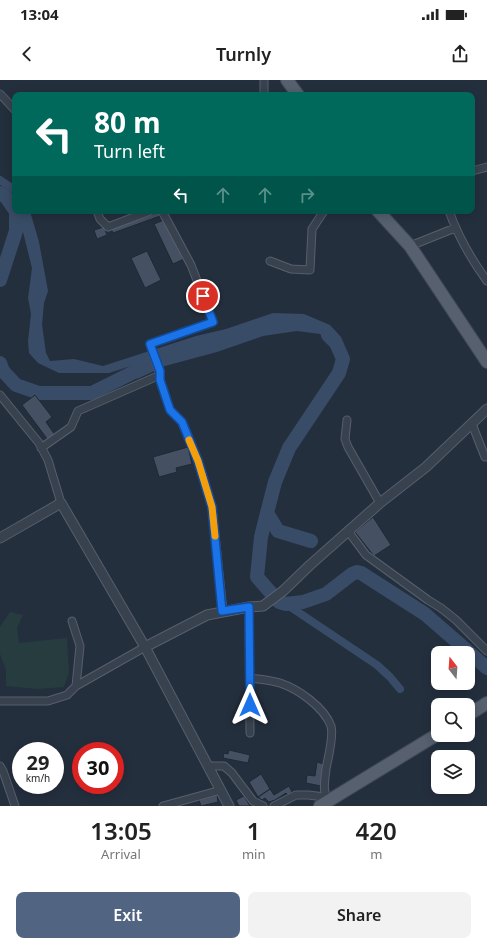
<!DOCTYPE html>
<style>
body{margin:0;font-family:"Noto Sans",sans-serif;background:#f2f2f2;color:#222;height:100vh;display:flex;flex-direction:column;font-size:15px;white-space:nowrap}
*{box-sizing:border-box;margin:0}
p{font-size:13px;color:#767676}
.icon{flex:none;width:22px;height:22px;fill:none;stroke:currentColor;stroke-width:2;stroke-linecap:round;stroke-linejoin:round}
.map{position:relative;height:726px;overflow:hidden}
.details{display:flex;flex-direction:column;background:#fff;flex:1}
.details>*{flex:none}
.guide{position:absolute;left:12px;top:12px;width:463px;height:122px;border-radius:8px;box-shadow:0 2px 10px #0003;background:#00695c;color:#fff;overflow:hidden}
.needle{width:26px;rotate:343deg}
.buttons{position:absolute;left:431px;top:566px;display:grid;gap:8px}
.buttons a{display:grid;place-items:center;width:44px;height:44px;border-radius:8px;background:#fff;box-shadow:0 2px 10px #0003;font-size:20px}
.speed{position:absolute;left:12px;top:662px;display:flex;gap:8px;font-size:20px;font-weight:700;text-align:center}
.speed>*{display:grid;place-content:center;width:52px;height:52px;border-radius:50%;background:#fff;box-shadow:0 2px 10px #0003;line-height:1}
.speed small{font-size:10px;font-weight:400}
.speed .limit{border:6px solid #d22;background:#fff;color:#111}
.pin{position:absolute;display:grid;place-items:center;width:34px;height:34px;color:#fff;margin:-17px;border:2px solid #fff;border-radius:50%;box-shadow:0 1px 4px #0007}
.me{position:absolute;width:44px;margin:-22px;rotate:0deg;stroke-linejoin:round;filter:drop-shadow(0 0 3px #0008)}
.turn{display:flex;align-items:center;gap:14px;height:84px;padding:0 16px;font-size:18px}
.turn .icon{width:52px;height:52px;stroke-width:2.5}
.turn b{display:block;font-size:28px;line-height:34px}
.lanes{display:flex;align-items:center;height:38px;padding:0 16px;background:#0003;justify-content:center;gap:20px;direction:ltr}
.lanes .off{opacity:.35}
.eta{display:flex;justify-content:space-evenly;align-items:center;height:68px;text-align:center}
.eta b{font-size:24px;font-weight:600;line-height:28px}
.button{display:flex;gap:8px;margin-top:auto;padding:8px 16px}
.button a{flex:1;height:46px;border-radius:8px;background:#516482;color:#fff;font-size:16px;font-weight:600;line-height:46px;text-align:center}
.button a+a{background:#f2f2f2;color:#222}
.status{display:flex;justify-content:space-between;align-items:center;height:28px;padding:0 20px;background:#fff;direction:ltr}
.status svg{height:11px;fill:currentColor}
header{display:flex;justify-content:space-between;align-items:center;height:52px;padding:0 16px;background:#fff;font-size:18px;font-weight:600}
.map>svg:first-child{display:block}
.green{fill:#263c3f}
.water{fill:#394c67}
.lines{fill:none;stroke-linecap:round;stroke-linejoin:round}
.canal{stroke:#394c67;stroke-width:8}
.river{stroke:#394c67;stroke-width:14}
.building{fill:#455162;stroke:#1f2835}
.minor-casing{stroke:#565f6c;stroke-width:9}
.tertiary-casing{stroke:#565f6c;stroke-width:11}
.primary-casing{stroke:#414a57;stroke-width:14}
.minor{stroke:#38414e;stroke-width:7}
.tertiary{stroke:#38414e;stroke-width:9}
.primary{stroke:#56606e;stroke-width:12}
.route-casing{stroke:#114b97;stroke-width:10}
.route{stroke:#1a73e8;stroke-width:7}
.slow{stroke:#f59e0b;stroke-width:7}
</style>
<div class="status"><b>13:04</b><svg viewBox="0 0 49 12"><path d="M0 12V9h3v3zM5 12V6h3v6zM10 12V3h3v9zM15 12V0h3v12zM26 1h20v11H26zM47 4h2v5h-2z"/></svg></div>
<header><svg class="icon" aria-label="back" viewBox="0 0 24 24"><path d="M15 5l-7 7 7 7"/></svg>Turnly<svg class="icon" aria-label="share" viewBox="0 0 24 24"><path d="M12 15V3M7 8l5-5 5 5M5 13v7h14v-7"/></svg></header>
<div class="map">
<svg width="487" height="726" viewBox="0 0 487 726">
<rect width="100%" height="100%" fill="#242f3e"/>
<path class="green" d="M10,532L23,535L17,548L19,563L67,558L69,592L64,607L38,609L6,606V590L0,574V547Z"/>
<path class="water" d="M23,131H30L39,162L48,211L44,223L42,245L46,273L50,281L74,279L103,286L196,256L226,249L273,233L304,234L330,245L341,257L344,269L333,268L320,254L297,251L263,256L217,272L165,286L137,299L134,285L109,293H59L38,283L29,273L28,261L31,234L28,218L32,188L23,152Z"/>
<g class="lines">
<path class="canal" d="M0,100L15,110
M286,524L377,585L390,597L400,609"/>
<path class="river" d="M0,113L6,117L15,130
M0,200L16,151V131
M0,283L3,291L16,305L39,313H92L152,283
M267,433L261,457L257,497L279,522L286,524L303,522L326,514L352,494L357,492L361,493L425,534L487,588
M311,461L278,451L267,433L275,402L289,368L339,293L343,279L336,263L328,255"/>
</g>
<path class="building" d="M159,132L160,136L113,153L111,149Z
M164,140L184,179L173,184L154,144Z
M104,147L107,155L97,159L94,150Z
M147,171L161,200L145,208L131,178Z
M35,315L52,337L46,342L55,355L48,360L22,325Z
M188,367L192,384L176,388L177,392L159,397L153,377Z
M373,437L391,465L374,476L355,452Z
M229,670L250,675L248,683L223,678L224,673L228,674Z
M317,682L324,684L321,706L306,703L307,695L315,696Z
M261,694L270,709L258,717L249,702Z
M289,706L292,712L288,715L286,713L275,720L269,722L265,718L262,720L258,717L270,709L274,715Z
M217,715L218,722L201,726L199,720Z
M244,716L250,726H239L236,720Z"/>
<g class="lines">
<g class="minor-casing">
<path id="minor" d="M264,0V15
M0,14L15,30
M472,91L487,87
M97,131L100,139L108,147L150,131
M162,131L191,185L213,242L150,264L159,291L160,300L170,330L182,342L198,381L212,427L223,531
M449,131C458,156 471,179 487,201
M410,166L455,148
M270,181L291,189L310,190L312,149L324,131
M0,315L39,363L48,380L61,423
M347,340L345,359L348,367L380,423
M472,344L485,377
M41,368L71,347L78,331L160,295
M348,451L366,475L428,520L441,528L456,540L487,571
M249,527L250,653
M250,598C260,599 271,600 280,603C298,609 324,627 331,646C334,656 328,678 326,689C325,700 322,711 328,721
M76,606L145,567
M0,621H48L67,615L76,606L80,566L72,541
M0,686L3,691L15,726
M208,686H224L232,693L253,721L263,726
M163,726L221,710
M274,726L296,715H308L325,717"/>
</g>
<g class="tertiary-casing">
<path id="tertiary" d="M0,458L61,423L145,567L229,726
M145,567L207,535L249,527L263,526L283,511L310,485L380,423L426,387L487,329"/>
</g>
<g class="primary-casing">
<path id="primary" d="M287,0L298,15
M378,131L410,166L487,282
M468,635L487,623
M320,726L438,654"/>
</g>
<use href="#minor" class="minor"/>
<use href="#tertiary" class="tertiary"/>
<use href="#primary" class="primary"/>
</g>
<g class="lines">
<g class="route-casing">
<path id="route" d="M203,216L213,242L150,264L160,291V300L170,330L182,342L198,381L212,427L222,531L249,527L250,625"/>
</g>
<use href="#route" class="route"/>
<path class="slow" d="M189,360L198,381L212,427L215,456"/>
</g>
</svg>
<div class="buttons">
<a><svg class="needle" viewBox="-14 -14 28 28"><path d="M0-13l5 13h-10z" fill="#e53935"/><path d="M0 13l5-13h-10z" fill="#767676"/></svg></a>
<a><svg class="icon" aria-label="search" viewBox="0 0 24 24"><circle cx="10" cy="10" r="6"/><path d="M15 15l6 6"/></svg></a>
<a><svg class="icon" aria-label="layers" viewBox="0 0 24 24"><path d="M12 4l9 5-9 5-9-5zM3 14l9 5 9-5"/></svg></a>
</div>
<div class="speed"><div>29<small>km/h</small></div><div class="limit">30</div></div>
<div class="pin" style="left:203px;top:216px;background:#d93025"><svg class="icon" aria-label="arrive" viewBox="0 0 24 24"><path d="M6 21V4h12l-3 4 3 4H6"/></svg></div>
<svg class="me" style="left:250px;top:625px" viewBox="-20 -20 40 40"><path d="M0-17L14 15 0 8-14 15z" fill="#1a73e8" stroke="#fff" stroke-width="4"/></svg>
<div class="guide">
<div class="turn"><svg class="icon" aria-label="left" viewBox="0 0 24 24"><path d="M17 20v-9H6M10 6l-5 5 5 5"/></svg><div><b>80 m</b>Turn left</div></div>
<div class="lanes"><svg class="icon" aria-label="left" viewBox="0 0 24 24"><path d="M17 20v-9H6M10 6l-5 5 5 5"/></svg><svg class="icon off" aria-label="ahead" viewBox="0 0 24 24"><path d="M12 20V5M6 11l6-6 6 6"/></svg><svg class="icon off" aria-label="ahead" viewBox="0 0 24 24"><path d="M12 20V5M6 11l6-6 6 6"/></svg><svg class="icon off" aria-label="right" viewBox="0 0 24 24"><path d="M7 20v-9h11M14 6l5 5-5 5"/></svg></div>
</div>
</div>
<section class="details">
<div class="eta">
<div><b>13:05</b><p>Arrival</p></div>
<div><b>1</b><p>min</p></div>
<div><b>420</b><p>m</p></div>
</div>
<div class="button"><a>Exit</a><a>Share</a></div>
</section>
